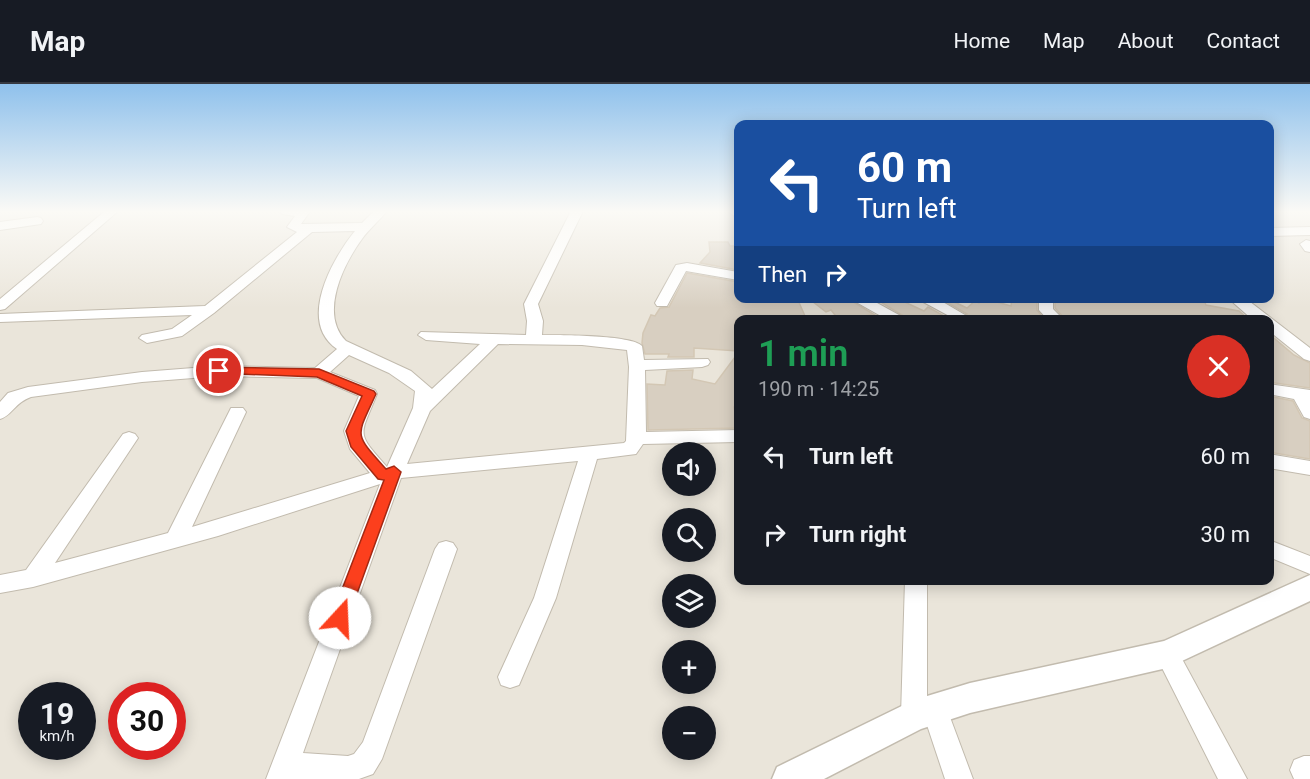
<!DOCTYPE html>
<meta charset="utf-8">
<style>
body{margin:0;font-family:Roboto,sans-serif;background:#20242c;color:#f1f3f6;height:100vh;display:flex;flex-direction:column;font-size:22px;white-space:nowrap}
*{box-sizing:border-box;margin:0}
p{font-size:20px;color:#9ea1a6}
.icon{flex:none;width:33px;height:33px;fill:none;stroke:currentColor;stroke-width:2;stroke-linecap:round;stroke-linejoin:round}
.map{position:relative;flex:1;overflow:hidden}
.details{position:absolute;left:734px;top:231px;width:540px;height:270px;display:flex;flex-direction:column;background:#171b24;border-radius:12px;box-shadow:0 3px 15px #0003}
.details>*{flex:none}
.top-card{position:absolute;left:734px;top:36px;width:540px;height:183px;border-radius:12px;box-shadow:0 3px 15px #0003;background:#1a4fa0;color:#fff;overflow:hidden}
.controls{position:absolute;left:662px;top:358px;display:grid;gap:12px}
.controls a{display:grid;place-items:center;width:54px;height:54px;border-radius:50%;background:#171b24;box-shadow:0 3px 15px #0003;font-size:30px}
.speed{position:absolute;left:18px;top:598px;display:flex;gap:12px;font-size:30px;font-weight:700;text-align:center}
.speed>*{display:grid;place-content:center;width:78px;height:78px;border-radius:50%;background:#171b24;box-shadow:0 3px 15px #0003;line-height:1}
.speed small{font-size:15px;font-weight:400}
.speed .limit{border:9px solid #d22;background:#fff;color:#111}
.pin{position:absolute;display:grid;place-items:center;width:51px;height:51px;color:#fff;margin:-26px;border:3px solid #fff;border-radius:50%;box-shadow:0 2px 6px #0007}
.me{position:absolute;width:66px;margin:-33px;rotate:20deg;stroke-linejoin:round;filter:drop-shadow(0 0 4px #0008)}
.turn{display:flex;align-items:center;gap:21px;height:126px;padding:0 24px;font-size:27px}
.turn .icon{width:78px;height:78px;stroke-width:2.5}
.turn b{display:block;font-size:42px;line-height:51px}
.then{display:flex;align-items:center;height:57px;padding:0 24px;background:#0003;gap:12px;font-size:22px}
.round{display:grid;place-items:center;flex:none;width:63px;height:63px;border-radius:32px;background:#20242c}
.overview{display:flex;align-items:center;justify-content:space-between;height:102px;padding:0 24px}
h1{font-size:36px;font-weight:600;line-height:45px;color:#1e9e55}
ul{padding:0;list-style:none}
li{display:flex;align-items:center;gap:18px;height:78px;padding:0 24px}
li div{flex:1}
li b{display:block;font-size:22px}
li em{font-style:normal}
header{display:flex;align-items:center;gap:36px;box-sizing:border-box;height:84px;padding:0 30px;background:#171b24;border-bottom:2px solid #363941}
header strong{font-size:28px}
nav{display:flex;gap:33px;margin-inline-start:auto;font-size:21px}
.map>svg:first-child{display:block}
.residential{fill:#eae5da;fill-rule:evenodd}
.building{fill:#d8cfc1;stroke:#d3c7b4;stroke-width:1.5}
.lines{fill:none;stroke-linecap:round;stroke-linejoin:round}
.minor-casing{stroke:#c2bbae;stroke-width:2}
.tertiary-casing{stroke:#c2bbae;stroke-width:3}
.minor{fill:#fff;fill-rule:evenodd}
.tertiary{fill:#fff;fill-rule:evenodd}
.route{fill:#fc3f1d;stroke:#a42913;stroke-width:1.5}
</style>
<header>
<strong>Map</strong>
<nav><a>Home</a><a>Map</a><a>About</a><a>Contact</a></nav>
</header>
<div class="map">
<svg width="1310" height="695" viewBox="0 0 1310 695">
<rect width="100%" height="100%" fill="#f6f3ec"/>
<path class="residential" d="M0,127H738V214H1269V127H1310V695H0ZM738,236H1269V496H738ZM672,369H705V402H672ZM672,435H705V468H672ZM672,501H705V534H672ZM672,567H705V600H672ZM32,612H82V663H32ZM122,612H172V663H122ZM672,633H705V666H672Z"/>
<path class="building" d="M709,158H728L730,162H736L738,186L700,179L710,168Z
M687,189L738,198V214H797L805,232L781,234V236H736L738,267L694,264V273H668L669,270H645L642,259L643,249L651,231L655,232L660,224L669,223Z
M808,214H847L883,236H870L871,231L839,236L831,226L826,228Z
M874,214H896L924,227L928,223L951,236H910Z
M946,214L967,224L975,217L979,219L983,214L1011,222L1012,214H1037V226L1045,236H962L967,230L941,215Z
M1055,214H1203L1206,221L1239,227L1249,236H1066L1055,224Z
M1269,250L1294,271L1310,279V304L1269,298Z
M738,269V319L734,323L738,344L648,346L647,300L665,301L667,287L693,286L692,295L715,300Z
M1269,312L1293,317L1302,334L1310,337V375L1269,368Z"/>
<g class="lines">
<g class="minor-casing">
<path id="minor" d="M105,127L117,128L5,225L0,226V215Z
M280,127H308L309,129L301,140L362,139L374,127H387C379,137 369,145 362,155C343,181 319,230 346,257L411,287L432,305L480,260L426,256L418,251L421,248L526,251L527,237L524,220L571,127H583L538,220L543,237L542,251C560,251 632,251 642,262L644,276L708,275L710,278L708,281L702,283L645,286L646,348L738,346V358L643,360L636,370L597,375L556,514L519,601L510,604L501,601L498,593L534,514L578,377L401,394L303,669L348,672L354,670L363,658L435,465L439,459L446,457L453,459L457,465L382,675L373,690L359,695H266L380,400L218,452L33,503L0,509V491L26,486L123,350L129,348L135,350L138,354L55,479L168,449L231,324H243L246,328L192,443L370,389L350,365L344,347L359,312L317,294L219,292L142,298L31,313C14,319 13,331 0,335V318L8,309L28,303L142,288L219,282L315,284L337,265C297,238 332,175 355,147L312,148L214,229L182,252L147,259L139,254L142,251L172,245L192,231L0,238V230L205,222L297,148L287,143L295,132L282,130ZM498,260L582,261L627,266L629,283L626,357L624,359L407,380L430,327ZM349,271L389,289L415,307L413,324L387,383C355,347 360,353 377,310L375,306L330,288Z
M728,127H738V135Z
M37,133L41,134L43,137L41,140L0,146V138Z
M1310,143V151L1269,152V144Z
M1306,156L1310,157V168L1305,167L1300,160Z
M687,179L738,188V196L686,187L667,222H657L655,219L676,181Z
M849,214H868L908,236H888Z
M916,214H936L965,231L958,235L953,234Z
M1039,214H1053V225L1064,236H1048L1039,226Z
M1228,214H1245L1310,264V277L1304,275L1269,247V236H1253Z
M1269,300L1310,306V335L1304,333L1294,315L1269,310Z
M1269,370L1310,377V391L1269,384Z
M1269,456L1310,472V490L1269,473Z
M905,496H927V617L935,614L944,617L973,695H945L925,635L923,641L914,644L905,641L901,632Z
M1167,559L1175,562L1247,695H1218L1155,570L1159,562Z
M1304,672H1310V695H1294L1290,686L1294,676Z"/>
</g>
<g class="tertiary-casing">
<path id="tertiary" d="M1310,491V517L1167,584L970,629L921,645L824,695H772L777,683L914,616L970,599L1164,557Z"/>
</g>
<use href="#minor" class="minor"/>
<use href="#tertiary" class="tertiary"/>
</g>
<linearGradient id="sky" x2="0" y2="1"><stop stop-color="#8fc1ec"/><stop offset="0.57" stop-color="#fbfaf6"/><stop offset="1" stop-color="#fbfaf6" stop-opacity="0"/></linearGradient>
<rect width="1310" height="224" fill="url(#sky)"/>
<path class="route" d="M219,283L319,285L374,307L376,310C356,354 353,348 386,385L394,382L401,388L346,540L340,542L334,540L331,534L384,396L378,395L351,363L346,347L362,312L317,293L214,289L213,287Z"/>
</svg>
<div class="controls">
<a><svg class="icon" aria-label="sound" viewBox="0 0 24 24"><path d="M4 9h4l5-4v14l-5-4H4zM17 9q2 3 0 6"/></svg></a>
<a><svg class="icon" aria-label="search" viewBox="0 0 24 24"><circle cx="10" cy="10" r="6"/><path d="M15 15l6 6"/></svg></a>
<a><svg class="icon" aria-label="layers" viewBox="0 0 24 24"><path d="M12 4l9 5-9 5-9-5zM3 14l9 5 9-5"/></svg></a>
<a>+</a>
<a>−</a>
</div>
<div class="speed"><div>19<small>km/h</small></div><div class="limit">30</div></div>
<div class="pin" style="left:219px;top:287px;background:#d93025"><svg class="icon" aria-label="arrive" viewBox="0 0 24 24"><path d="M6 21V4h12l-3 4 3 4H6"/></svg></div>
<svg class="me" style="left:340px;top:534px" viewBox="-20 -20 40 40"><circle r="19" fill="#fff"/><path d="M0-13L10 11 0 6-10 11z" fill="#fc3f1d"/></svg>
<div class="top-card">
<div class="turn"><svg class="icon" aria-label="left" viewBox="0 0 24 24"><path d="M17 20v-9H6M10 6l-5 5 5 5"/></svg><div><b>60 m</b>Turn left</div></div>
<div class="then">Then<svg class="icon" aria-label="right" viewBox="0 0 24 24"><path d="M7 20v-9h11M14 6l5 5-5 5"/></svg></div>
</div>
<section class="details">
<div class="overview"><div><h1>1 min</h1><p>190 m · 14:25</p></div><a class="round" style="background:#d93025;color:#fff"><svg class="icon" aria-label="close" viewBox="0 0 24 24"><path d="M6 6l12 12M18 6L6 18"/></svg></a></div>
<ul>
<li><svg class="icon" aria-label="left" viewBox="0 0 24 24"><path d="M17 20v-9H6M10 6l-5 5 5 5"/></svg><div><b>Turn left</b></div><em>60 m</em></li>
<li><svg class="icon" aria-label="right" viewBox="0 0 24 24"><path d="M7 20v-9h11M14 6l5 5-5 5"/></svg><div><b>Turn right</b></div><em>30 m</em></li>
</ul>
</section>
</div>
